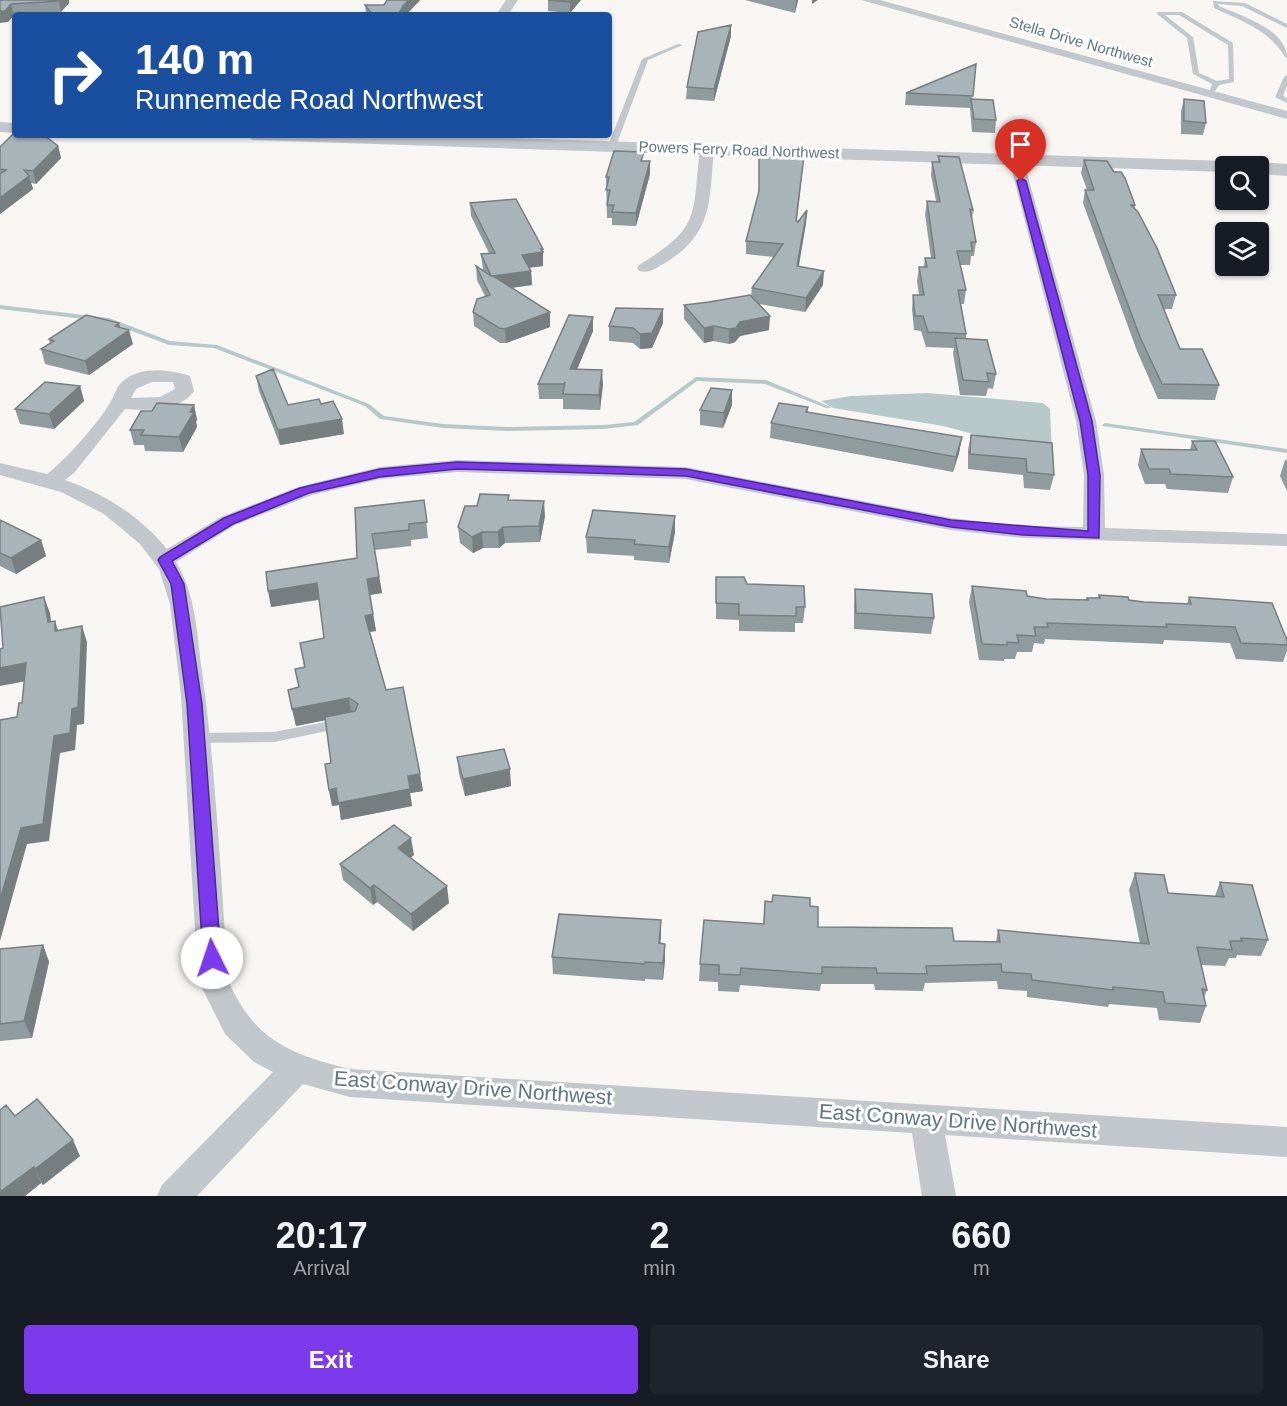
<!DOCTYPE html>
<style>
body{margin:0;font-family:Helvetica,sans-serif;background:#20242c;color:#f1f3f6;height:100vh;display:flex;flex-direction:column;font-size:22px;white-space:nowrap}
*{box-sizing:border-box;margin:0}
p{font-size:20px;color:#9ea1a6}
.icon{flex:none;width:33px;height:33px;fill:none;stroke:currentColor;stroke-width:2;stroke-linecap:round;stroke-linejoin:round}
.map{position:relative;height:1196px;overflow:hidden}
.side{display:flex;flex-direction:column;background:#171b24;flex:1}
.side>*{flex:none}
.top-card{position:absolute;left:12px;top:12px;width:600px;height:126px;border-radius:6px;box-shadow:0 2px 4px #0004;background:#1a4fa0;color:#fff;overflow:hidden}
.buttons{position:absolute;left:1215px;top:156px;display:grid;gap:12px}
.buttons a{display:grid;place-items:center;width:54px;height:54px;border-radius:6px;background:#171b24;box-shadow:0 2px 4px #0004;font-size:30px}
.pin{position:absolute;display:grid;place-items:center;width:51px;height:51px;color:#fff;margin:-62px -26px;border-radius:50% 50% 50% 0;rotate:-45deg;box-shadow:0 0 6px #0007}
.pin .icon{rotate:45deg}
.me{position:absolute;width:66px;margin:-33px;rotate:356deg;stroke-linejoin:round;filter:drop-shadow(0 0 4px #0008)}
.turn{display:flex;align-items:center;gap:21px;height:126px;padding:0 24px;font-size:27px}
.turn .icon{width:78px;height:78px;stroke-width:2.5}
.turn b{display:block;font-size:42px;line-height:51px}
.eta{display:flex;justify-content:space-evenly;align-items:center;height:102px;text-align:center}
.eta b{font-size:36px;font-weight:800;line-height:42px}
.primary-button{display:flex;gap:12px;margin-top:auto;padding:12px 24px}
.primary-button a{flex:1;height:69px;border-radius:6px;background:#7c3aed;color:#fff;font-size:24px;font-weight:800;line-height:69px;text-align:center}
.primary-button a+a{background:#20242c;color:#f1f3f6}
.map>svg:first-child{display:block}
.water{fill:#b7c8c9}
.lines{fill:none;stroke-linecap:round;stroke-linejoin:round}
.stream{fill:#b7c8c9;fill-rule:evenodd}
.service{fill:#c1c7ca;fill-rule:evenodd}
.minor{fill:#c1c7ca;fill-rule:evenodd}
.tertiary{fill:#c1c7ca;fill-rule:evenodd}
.wall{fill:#909b9d}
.shaded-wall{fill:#767e80}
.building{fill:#a8b4b7;stroke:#767e80;stroke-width:1.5}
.route{fill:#7c3aed;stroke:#51269a;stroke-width:1.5}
.labels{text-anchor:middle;stroke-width:6;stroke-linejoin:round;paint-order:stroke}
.far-street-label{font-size:15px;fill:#607780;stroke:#fff}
.near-street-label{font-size:21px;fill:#607780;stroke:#fff}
</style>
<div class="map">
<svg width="1287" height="1196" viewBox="0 0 1287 1196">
<rect width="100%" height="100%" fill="#f7f6f3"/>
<path class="water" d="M927,393L1043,403L1050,409L1052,455L943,426L833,408L821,401L851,396Z"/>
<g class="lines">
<path class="stream" d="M0,305L109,318L170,341L217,345L369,404L384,416L443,424L507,427L604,425L634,422L696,377L766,380L831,407L830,408H826L765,384L697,381L638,425L604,429L507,431L443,428L380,419L365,406L214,348L169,345L108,322L0,309Z
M1105,423L1287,449V453L1103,426L1102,425Z"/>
<path class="service" d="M1213,1L1245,3L1287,24V28L1242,6L1218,4L1219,6C1241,16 1287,29 1287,58L1285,57C1269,30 1242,21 1214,8Z
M1157,12H1182L1233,43L1234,82L1219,85L1212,96H1208L1212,84L1193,74L1187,38L1157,14ZM1165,15H1179L1228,45L1229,79L1217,81L1199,73L1193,37Z
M678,44L683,45L648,60L616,146L609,148L608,146L642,59Z
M1287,75V86L1283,96L1287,98V103L1275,97L1284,77Z
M341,719L346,721L348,724L346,727L274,742L197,743L192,741L190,738L192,735L197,733L274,732Z"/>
<path class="minor" d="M506,0H518L508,15H496Z
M861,0H880L1287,111V119Z
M707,145L714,149C709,201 714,233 665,263C656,268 649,274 639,271L637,268L639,265C702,227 692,216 700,149Z
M1016,155L1023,159L1096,421L1104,475L1105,528L1287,534V546L1023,538L951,530L685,479L457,472L380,479L312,495L235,525L176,562C196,594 197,635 202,672C216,774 221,877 228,980C254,1040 289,1054 350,1069L1287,1127V1157L945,1135L956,1196H922L912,1133L350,1097L303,1084L197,1196H157L162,1185L273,1072L254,1062L225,1034L198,980L181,695L170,604L159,569L140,544L104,514L61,492L0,475V463L47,474C65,461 101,420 111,401C115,394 116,387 123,381C140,366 170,369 190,376L194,391C180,411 147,411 125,409L74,473L65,480C105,494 140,516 167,549L221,517L298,487L380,467L457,460L685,467L951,518L1023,526L1083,527L1084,475L1076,421L1009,159ZM152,382H173L175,389L160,397L131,398L136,389Z"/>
<path class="tertiary" d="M0,122L15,123V133L0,132Z
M244,135H415L1226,161L1235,166H1226V172L253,140Z
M1258,162L1287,164V176L1258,174V166H1250Z"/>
</g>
<path class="wall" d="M0,0H69V3L61,12L14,15L8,22Z
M420,0L406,15H366L365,5H384Z
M548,0H581L570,13L548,11Z
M745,0H798L795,13Z
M731,25V36L714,101L686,99L687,87Z
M976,64L972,99L996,120L995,133L972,132L970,108L905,105L906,93Z
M1184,99L1206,123L1203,135L1181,134V111Z
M58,146L61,158L36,184L31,183L33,189L0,214V147Z
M804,156L797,221L798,222L807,210L806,223L799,266L823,285L805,312L759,304L769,330L740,336L735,342L729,344L713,341L704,343L684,319V305L709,302L751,296L752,288L774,257L746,254V241L759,194V158Z
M938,156L973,210L972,221L976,242L974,256H971L970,265H960L966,290L964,304H961L966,334V339L996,374L993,389L988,388L986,396L960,395L953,353L954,348L926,347L921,331L914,330L912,309L913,295H919L917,281L919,267H924L925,258H931L925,214L927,201H936L931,175L932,162H938Z
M1084,160L1135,205V209L1176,295L1172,309H1164L1180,349L1219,385L1215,400L1158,399L1137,351L1083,203L1085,190H1087L1081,173Z
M644,161L650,174L636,226L612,225V218H607L606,177Z
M470,203L543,249V266L529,268L531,271L532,285L511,288L550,327L506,343H500L474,326L473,312L485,296L477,280L476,266L483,270L481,254L489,253L471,216Z
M663,309V323L652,348L640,349L633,343L609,341V326Z
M593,317V331L577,369L603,384L600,410L563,409V399H539L538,384Z
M120,327L133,344L89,375L45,364L41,349L50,343L49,339Z
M256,376L288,405L321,404L344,434L280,445L259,391Z
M80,386L84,401L54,429L20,424L15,409Z
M194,405L197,420L196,422L197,427L183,452L145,451L144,445H134L130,430Z
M732,405L723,428L700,425V410Z
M808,407V412L962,437L959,453L953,472L770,438L771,423Z
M971,435L1052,443L1054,475L1050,490L1024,488L1023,475L968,469V450Z
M1192,441L1233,477L1228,493L1167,489L1165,484H1145L1138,465L1141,449L1190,450Z
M1285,460H1287V491L1280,476Z
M509,495V500L545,516L540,542L505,543L499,548H483L473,553L460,543L458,527L477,506Z
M424,500L428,538L411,540V546L375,550L382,593L370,595L376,631L370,632L386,690L420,774L423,791L410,793L412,806L341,820L339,805L332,806L329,790L331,763L325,720L296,726L288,690L299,687L295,669L304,667L300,643L324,638L319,600L271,607L357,558L355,508Z
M675,516V532L669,563L634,560V556L587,553L586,537Z
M0,520L41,540L46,556L16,574L0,566Z
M716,577L747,584L805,607L803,623H795V632L739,631V620L716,619Z
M972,586L1046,599L1086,600L1087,598H1098L1099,595L1144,602L1187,604L1189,597L1287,640V651L1283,662L1236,659L1230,643L1164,640L1163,644L1045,639L1044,644L1034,643L1032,652H1017L1015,659H1004V661L979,660L969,602Z
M855,589L934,618L931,634L854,629V605Z
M457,757L511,786L465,796L459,774Z
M414,855L410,858L449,903L413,931L377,902L373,905L343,880L340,864Z
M1135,873L1168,893L1215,896L1220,882L1268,940L1261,956L1237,955L1236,958H1229L1225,966L1201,965L1207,990L1204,998L1206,1006L1200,1023L1159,1020L1157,1008L1109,1004L1108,1007L1027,997V991L998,989L997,981L925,983L923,991L875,990L874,984H821L820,991L740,985L739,992L718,991V982L699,981L700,964L763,924L765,901L810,906L818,927L954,941L996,942L998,930L1140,944L1129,890Z
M661,920L660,943L665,960L663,980L645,979V981L553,974L552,957Z
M43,945L49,962L32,1038L0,1041V949Z
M15,1116L80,1156L43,1185L41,1183L25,1196Z"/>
<path class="shaded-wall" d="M60,0H69V3L61,12L59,1Z
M409,0H420L406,15H398L403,6Z
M571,0H581L570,13V2Z
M796,0H798L795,13Z
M812,0H818L812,4Z
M11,4L14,15L8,22L0,23V11Z
M731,25V36L714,101V89Z
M58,146L61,158L36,184L33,171Z
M650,161V174L636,226V213Z
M29,176L33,189L0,214V198Z
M807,210L806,223L796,280L797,266Z
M543,249V266L523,268L522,255Z
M531,271L532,285L494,290L493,276Z
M824,271L823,285L805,312L806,298Z
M663,309V323L652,348L640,349V334Z
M550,312V327L506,343L505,329Z
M770,316L769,330L740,336L735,342L729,344V329L740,322Z
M593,317V331L571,384L570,369Z
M119,323L122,335L129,330L133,344L89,375L85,361L115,326Z
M714,326L713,341L704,343V328Z
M602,370L603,384L600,410L599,395Z
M80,386L84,401L54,429L49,414Z
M732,390V405L723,428L724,413Z
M194,405L197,420L196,422L197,427L183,452L179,437L190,412Z
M342,419L344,434L280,445L278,430Z
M962,437L959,453L953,472L956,457Z
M544,501L545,516L540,542L539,526Z
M675,516V532L669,563V547Z
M503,527L505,543L499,548L498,532Z
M482,532L483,548L473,553L472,537Z
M41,540L46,556L16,574L11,558Z
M379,577L382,593L369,595L367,579Z
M317,583L320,599L271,607L268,591Z
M44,597L50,613L53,638L48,622Z
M373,614L376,631L368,632L365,616Z
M55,621L60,637L55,631Z
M82,626L87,642L84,724L77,725L75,750L60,753L49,841L27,844L0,941V900L21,828L54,736L72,709Z
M26,663L32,680L0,686V668Z
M349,698L352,715L296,726L292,709Z
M510,769L511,786L465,796L463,779Z
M420,774L423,791L410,793L412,806L341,820L339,805L332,806L329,790Z
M411,838L414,855L401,865L398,848Z
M374,885L377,902L373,905L370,888Z
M447,886L449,903L413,931L411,914Z
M661,920V937L659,960V943Z
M665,944V960L663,980V963Z
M43,945L49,962L32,1038L24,1021Z
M73,1140L80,1156L43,1185L35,1169Z
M34,1167L41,1183L25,1196H0V1192Z"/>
<path class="building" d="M0,0H60L59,1L11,4L5,11H0Z
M387,0H409L403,6L398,15H373L365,5H384Z
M548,0H571L570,2Z
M731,25L714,89L687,87L698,32Z
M976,64L973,96L906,93Z
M971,99L993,100L996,120L974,119Z
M1184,99L1204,101L1206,123L1184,121Z
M15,132V135H44L58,146L33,171L24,170L29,176L0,198V174L6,170L0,169V147Z
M614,151L644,152L641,161H650L636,213L612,212L614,205H607L610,190H606L609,177H606Z
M804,156L796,220L798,222L807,210L797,266L824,271L806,298L752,288L783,244L746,241L759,191V158Z
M938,156L959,157L973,210L970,209L976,242H971L972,251H957L966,290H958L966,334L928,332L923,316H915L913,295H924L919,267H927L925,258H935L927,201L940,202L932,162H940Z
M1084,160L1107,161L1114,172H1121L1125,178L1135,205H1131L1138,212L1157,248L1176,295H1158L1180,349H1202L1219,385L1162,384L1140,337L1085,190H1094Z
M516,199L543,249H541L543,252L522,255L531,271L493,276L550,312L505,329L499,328L473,312L477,299L490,295L476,266L491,276L481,254L495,253L470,203Z
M750,295L770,316L740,322L736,328L729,329L714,326L704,328L684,305L709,302Z
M616,308L663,309L652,333L640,334L633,328L609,326Z
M86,315L119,323L115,326L129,330L85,361L41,349L54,341L49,339Z
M569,315L593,317L570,369L602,370L599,395L563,394L565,382L564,384H538Z
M955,338L987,340L996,374L987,373L989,382L963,380Z
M273,369L288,405L319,399L321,404L333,401L342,419L278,430L256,376Z
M45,382L80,386L49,414L15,409Z
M711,388L732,390L724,413L700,410Z
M157,403L194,405L190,412H194L179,437L141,435L144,430H130L141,411H152Z
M779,403L808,407L806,412L962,437L956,457L771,423Z
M971,435L1052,443L1054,475L1027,472L1026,459L970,454Z
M1192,441H1215L1233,477L1171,474L1169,469H1149L1141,449L1197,450Z
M480,494L509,495L508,500L544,501L539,526L503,527L498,532H482L472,537L458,527L465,506H477Z
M424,500L427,522L409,524V530L372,534L379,577L367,579L373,614L365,616L386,690L403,687L420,774L408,776L410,789L338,803L336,788L329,790L325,764L331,763L325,717L355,711L358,704L349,698L292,709L288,690L299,687L295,669L305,667L300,643L324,638L317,583L268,591L266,572L357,558L355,508Z
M593,510L675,516L669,547L634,544L635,540L586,537Z
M0,520L41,540L11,558L0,553Z
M716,577H744L747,584L804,586L805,607H796V616L739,615V604L716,603Z
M972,586L1026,591L1027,596L1046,599L1088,600L1087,598H1100L1099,595L1128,597L1129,600L1144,602L1191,604L1189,597L1272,603L1287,640V645L1241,643L1235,627L1166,624L1167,627L1047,623L1048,627H1034L1036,636L1017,635L1019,643L1007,642V645L982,644Z
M855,589L932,594L934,618L856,613Z
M44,597L48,622L55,621V631L82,626L78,707L72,709L70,733L54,736L43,824L21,828L0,900V720L17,717L19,703H22L26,663L0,668V649L3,648L0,607Z
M504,749L510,769L463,779L457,757Z
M394,825L411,838L398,848L447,886L411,914L374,885L370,888L340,864Z
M1135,873L1164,875L1168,893L1224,897L1220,882L1252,885L1268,940L1241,938L1242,941H1230L1232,950L1197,947L1207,990L1202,989L1206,1006L1165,1003L1163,992L1113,987V990L1032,980L1031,974L1002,972L1001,964L926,966L927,974L877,973L876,968L822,967V974L741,968L740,975L719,974V965L700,964L704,920L764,924L765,901L772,902L773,895L810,898V906L818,907V927L952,928L954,941L1000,942L998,930L1149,944Z
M559,914L661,920L659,943L665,944L663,963L645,962V964L552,957Z
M43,945L24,1021L0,1024V949Z
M37,1099L73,1140L35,1169L34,1167L0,1192V1110L6,1105L15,1116Z"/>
<path class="route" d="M1021,178L1026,181L1092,421L1100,475L1099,538L1023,535L951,527L686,476L457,469L380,477L309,493L233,524L172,561L184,584L202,704L221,958L218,963L212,965L206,963L203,958L187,704L171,584L158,560L160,557L224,518L300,488L380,469L457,462L686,469L951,520L1088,531V475L1080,421L1017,181Z"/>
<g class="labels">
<g class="far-street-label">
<text transform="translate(1081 42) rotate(16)" y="5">Stella Drive Northwest</text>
<text transform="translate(739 150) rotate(2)" y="5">Powers Ferry Road Northwest</text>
</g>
<g class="near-street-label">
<text transform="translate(473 1088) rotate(4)" y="7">East Conway Drive Northwest</text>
<text transform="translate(958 1121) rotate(4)" y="7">East Conway Drive Northwest</text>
</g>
</g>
</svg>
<div class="buttons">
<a><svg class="icon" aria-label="search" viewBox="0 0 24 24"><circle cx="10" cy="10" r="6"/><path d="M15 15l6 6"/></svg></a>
<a><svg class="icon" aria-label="layers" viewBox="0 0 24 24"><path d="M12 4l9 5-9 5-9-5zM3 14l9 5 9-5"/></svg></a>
</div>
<div class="pin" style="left:1021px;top:181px;background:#d93025"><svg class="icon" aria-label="arrive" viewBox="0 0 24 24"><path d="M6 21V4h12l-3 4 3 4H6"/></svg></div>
<svg class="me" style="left:212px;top:958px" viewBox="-20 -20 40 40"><circle r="19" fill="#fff"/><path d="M0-13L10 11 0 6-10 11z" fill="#7c3aed"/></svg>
<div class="top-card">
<div class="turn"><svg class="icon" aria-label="right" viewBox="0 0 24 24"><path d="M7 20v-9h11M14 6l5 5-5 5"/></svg><div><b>140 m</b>Runnemede Road Northwest</div></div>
</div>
</div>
<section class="side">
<div class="eta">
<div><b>20:17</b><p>Arrival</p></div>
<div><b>2</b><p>min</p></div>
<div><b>660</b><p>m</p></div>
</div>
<div class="primary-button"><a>Exit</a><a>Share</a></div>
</section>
